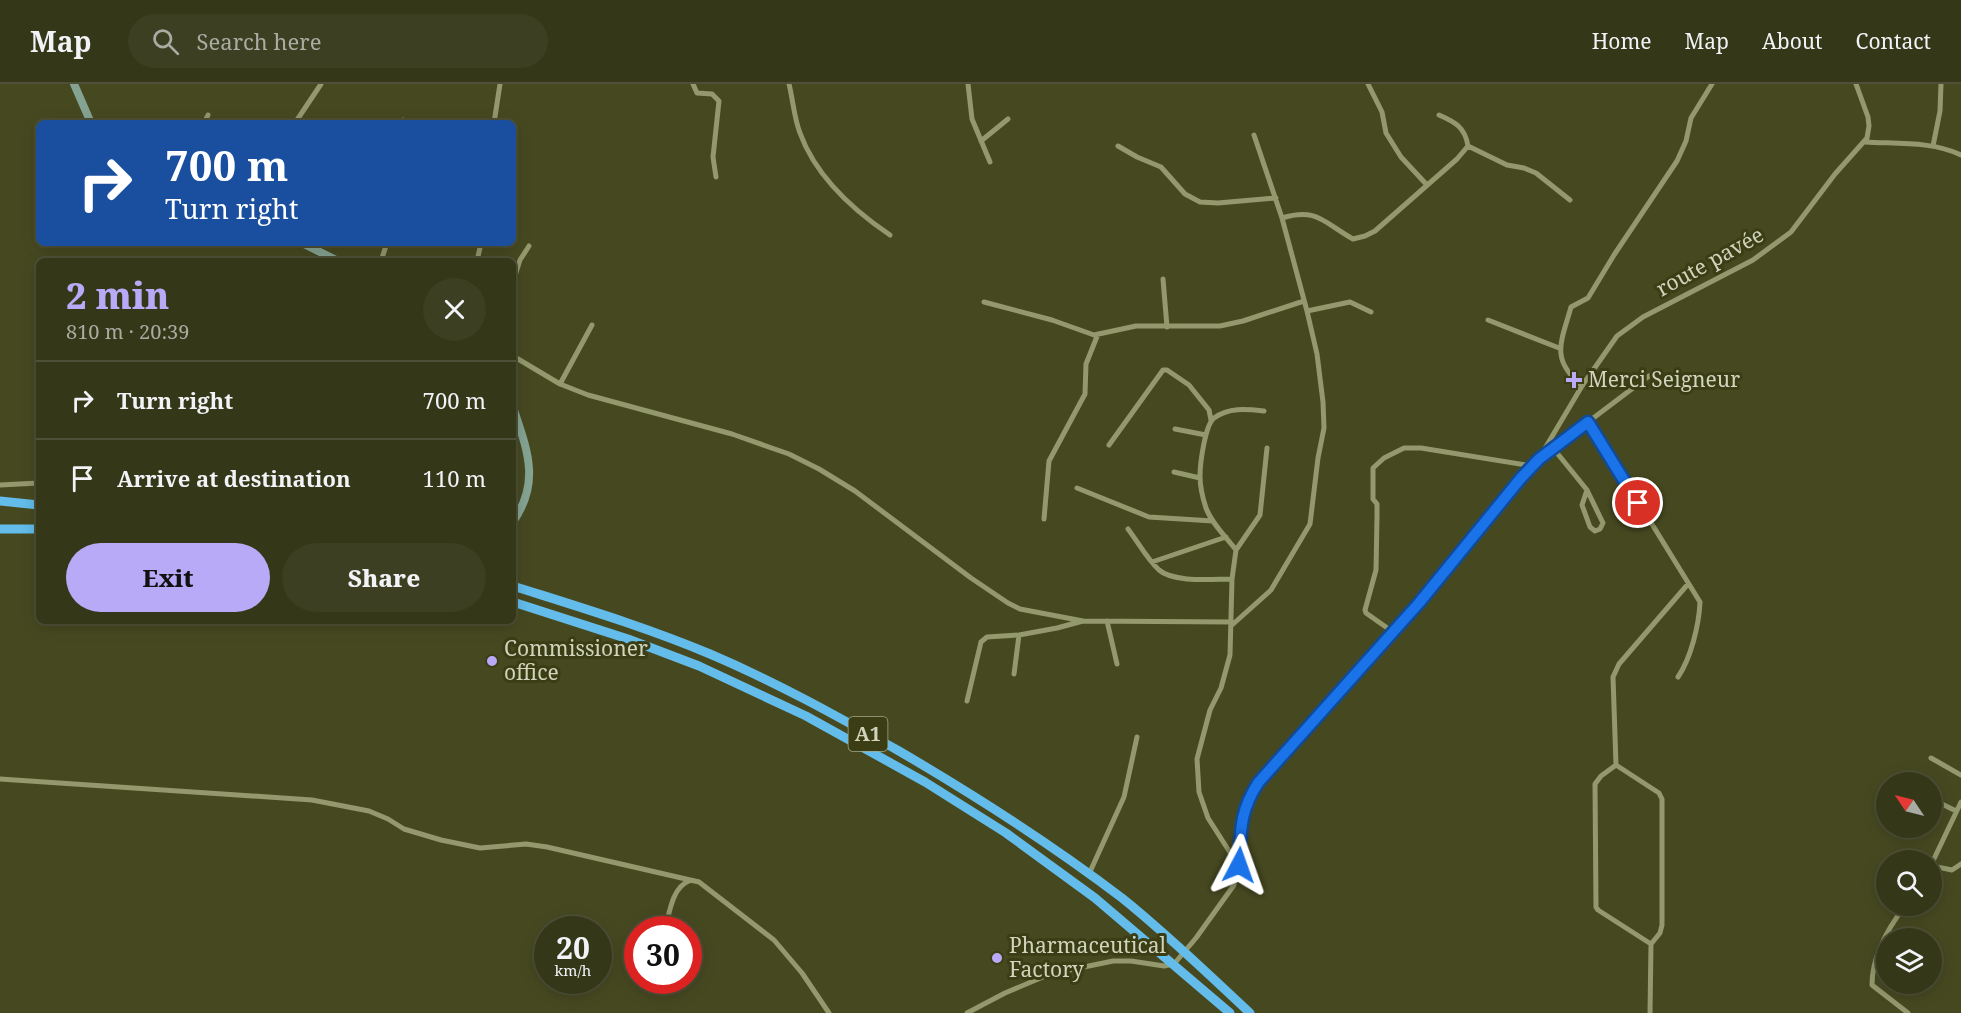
<!DOCTYPE html>
<meta charset="utf-8">
<style>
body{margin:0;font-family:"Noto Serif",serif;background:#3c3f21;color:#f1f3f6;height:100vh;display:flex;flex-direction:column;font-size:22px;white-space:nowrap}
*{box-sizing:border-box;margin:0}
p{font-size:20px;color:#a9aca2}
.icon{flex:none;width:33px;height:33px;fill:none;stroke:currentColor;stroke-width:2;stroke-linecap:round;stroke-linejoin:round}
.map{position:relative;flex:1;overflow:hidden}
.drawer{position:absolute;left:36px;top:174px;width:480px;height:366px;display:flex;flex-direction:column;background:#343718;border-radius:9px;box-shadow:0 3px 15px #0003,0 0 0 2px #4e5137}
.drawer>*{flex:none}
.banner{position:absolute;left:36px;top:36px;width:480px;height:126px;border-radius:9px;box-shadow:0 3px 15px #0003,0 0 0 2px #4e5137;background:#1a4fa0;color:#fff;overflow:hidden}
.needle{width:39px;rotate:305deg}
.controls{position:absolute;left:1876px;top:688px;display:grid;gap:12px}
.controls a{display:grid;place-items:center;width:66px;height:66px;border-radius:50%;background:#343718;box-shadow:0 3px 15px #0003,0 0 0 2px #4e5137;font-size:30px}
.speed{position:absolute;left:534px;top:832px;display:flex;gap:12px;font-size:30px;font-weight:700;text-align:center}
.speed>*{display:grid;place-content:center;width:78px;height:78px;border-radius:50%;background:#343718;box-shadow:0 3px 15px #0003,0 0 0 2px #4e5137;line-height:1}
.speed small{font-size:15px;font-weight:400}
.speed .limit{border:9px solid #d22;background:#fff;color:#111}
.pin{position:absolute;display:grid;place-items:center;width:51px;height:51px;color:#fff;margin:-26px;border:3px solid #fff;border-radius:50%;box-shadow:0 2px 6px #0007}
.me{position:absolute;width:66px;margin:-33px;rotate:4deg;stroke-linejoin:round;filter:drop-shadow(0 0 4px #0008)}
.turn{display:flex;align-items:center;gap:21px;height:126px;padding:0 30px;font-size:27px}
.turn .icon{width:78px;height:78px;stroke-width:2.5}
.turn b{display:block;font-size:42px;line-height:51px}
.round{display:grid;place-items:center;flex:none;width:63px;height:63px;border-radius:32px;background:#3c3f21}
.summary{display:flex;align-items:center;justify-content:space-between;height:102px;padding:0 30px}
h1{font-size:36px;font-weight:800;line-height:45px;color:#b9aaf7}
.action{display:flex;gap:12px;margin-top:auto;padding:12px 30px}
.action a{flex:1;height:69px;border-radius:36px;background:#b9aaf7;color:#111;font-size:24px;font-weight:800;line-height:69px;text-align:center}
.action a+a{background:#3c3f21;color:#f1f3f6}
ul{padding:0;list-style:none}
li{display:flex;align-items:center;gap:18px;height:78px;padding:0 30px;border-top:2px solid #4e5137}
li div{flex:1}
li b{display:block;font-size:22px}
li em{font-style:normal}
header{display:flex;align-items:center;gap:36px;box-sizing:border-box;height:84px;padding:0 30px;background:#343718;border-bottom:2px solid #4e5137}
header strong{font-size:28px}
nav{display:flex;gap:33px;margin-inline-start:auto;font-size:21px}
.search{width:420px;height:54px;background:#3c3f21;display:flex;align-items:center;gap:15px;box-sizing:border-box;padding:0 21px;border-radius:33px;color:#a9aca2;font-size:22px}
.map>svg:first-child{display:block}
.lines{fill:none;stroke-linecap:round;stroke-linejoin:round}
.street{stroke:#94986d;stroke-width:5}
.secondary{stroke:#85a392;stroke-width:8}
.highway{stroke:#63bcea;stroke-width:9}
.route-casing{stroke:#114b97;stroke-width:15}
.route{stroke:#1a73e8;stroke-width:10}
.poi-dot{fill:#b9aaf7;stroke:#3b3e14;stroke-width:2}
.labels{text-anchor:middle;stroke-width:6;stroke-linejoin:round;paint-order:stroke}
.shield{fill:#3b3e14;stroke:#a4a78a;stroke-width:1.5}
.shield-label{font-size:20px;font-weight:bold;fill:#d1d4bd}
.street-label{font-size:21px;fill:#d1d4bd;stroke:#3b3e14}
.poi-label{font-size:21px;fill:#d1d4bd;stroke:#3b3e14;text-anchor:start}
</style>
<header>
<strong>Map</strong>
<div class="search"><svg class="icon" aria-label="search" viewBox="0 0 24 24"><circle cx="10" cy="10" r="6"/><path d="M15 15l6 6"/></svg>Search here</div>
<nav><a>Home</a><a>Map</a><a>About</a><a>Contact</a></nav>
</header>
<div class="map">
<svg width="1961" height="929" viewBox="0 0 1961 929">
<rect width="100%" height="100%" fill="#464920"/>
<g class="lines">
<path class="street" d="M693,0L697,9L712,10L719,17L713,73L716,93
M789,0C793,16 794,34 800,49C816,93 853,126 890,151
M968,0L972,35L990,78
M1368,0L1382,28L1386,49L1401,73L1427,101
M1439,31C1455,38 1465,43 1468,62L1507,81L1524,84L1536,89L1570,116
M204,39L208,31
M295,39L321,0
M396,39L403,36
M494,39L500,0
M981,57L1008,35
M1865,58C1896,60 1932,57 1961,71
M1118,62L1137,73L1161,83L1185,110L1200,118L1218,119L1276,114
M1933,62L1940,27L1941,0
M1282,134C1317,123 1324,139 1353,155L1365,152L1375,147L1457,75L1468,62
M381,177L387,159
M477,177L481,159
M1163,195L1167,243
M513,198L520,176L529,162
M984,218L1052,236L1094,251L1136,242H1220L1243,237L1304,217
M1307,227L1350,218L1371,228
M1488,236L1559,264
M513,272L560,300L588,311L732,350L789,370L819,385L855,407L971,494L1008,519L1020,525L1083,537
M560,300L592,241
M1582,302C1550,275 1561,259 1571,223L1588,214L1614,171L1677,77L1686,57L1691,34L1712,0
M1589,338L1700,518C1699,541 1691,574 1678,593
M1175,345L1206,351
M1109,361L1163,286H1167L1189,301L1209,326L1211,336
M1553,364L1587,406L1603,439L1600,445L1595,447L1590,443L1582,421L1587,406
M1541,371L1582,302L1617,252L1643,233L1753,176L1791,148L1835,90L1867,54L1869,42L1868,33L1856,0
M1174,388L1200,394
M0,401L39,399
M1077,404L1149,433L1213,437
M1044,435L1049,377L1085,310L1086,280L1098,250
M1128,445C1138,458 1147,475 1159,486C1174,499 1213,495 1232,495
M1236,466C1226,453 1212,440 1206,424C1203,415 1200,402 1200,392C1200,380 1205,341 1214,334C1229,323 1246,325 1264,327
M1152,478L1226,453
M1107,537L1117,580
M1232,541L1271,506L1310,440L1318,374L1324,344L1323,318L1317,270L1307,227L1282,134L1254,51
M1393,548L1366,529L1365,526L1376,486L1377,433V420L1373,415V384L1384,374L1404,364H1421L1532,382
M1014,590L1019,551
M967,617L981,558L987,553L1019,551L1057,544L1083,537L1232,538
M1931,674L1961,691
M1616,681L1601,692L1595,700L1596,823L1598,826L1651,860
M0,695L312,716L369,727L388,735L404,745L441,756L480,764L526,760L547,763L699,798
M1932,715L1956,727
M1932,779L1961,718
M1238,781L1208,734L1199,708L1197,675L1210,626L1221,604L1230,571L1232,495L1236,466L1260,431L1267,364
M1932,782L1952,786L1961,780
M1089,790L1124,713L1137,653
M699,798L774,856L802,889L829,929
M1905,822C1888,844 1872,873 1872,901L1908,929
M665,846C669,831 672,803 689,797
M967,929L1005,909L1050,890L1113,877H1131L1164,882L1174,880L1196,854L1234,801L1238,781L1243,727L1247,716L1258,699L1419,519L1526,388L1539,375L1649,292
M1650,929L1651,860L1660,849L1662,841V715L1659,709L1616,681L1613,593L1619,580L1688,500"/>
<path class="secondary" d="M74,0L91,39
M302,159L338,177
M513,323C527,366 541,397 513,438"/>
<path class="highway" d="M0,417L39,421
M0,445H39
M513,502C579,523 646,543 710,570C776,598 837,632 899,667C976,712 1051,760 1122,814C1167,850 1208,890 1250,929
M513,518L628,555L699,582L806,632L925,698L1006,749L1095,814L1230,929"/>
</g>
<g class="lines">
<g class="route-casing">
<path id="route" d="M1239,781C1241,747 1239,729 1258,699L1419,519L1521,394L1539,375L1588,338L1638,419"/>
</g>
<use href="#route" class="route"/>
</g>
<g class="poi-dot">
<path d="M1571 287h6v6h6v6h-6v6h-6v-6h-6v-6h6z"/>
<circle cx="492" cy="577" r="6"/>
<circle cx="997" cy="874" r="6"/>
</g>
<g class="labels">
<rect class="shield" x="848.5" y="633" width="39" height="34" rx="4.5"/>
<g class="shield-label">
<text x="868" y="657">A1</text>
</g>
<g class="street-label">
<text transform="translate(1710 178) rotate(-29)" y="7">route pavée</text>
</g>
<g class="poi-label">
<text x="1588" y="303">Merci Seigneur</text>
<text x="504" y="572">Commissioner<tspan x="504" dy="24">office</tspan></text>
<text x="1009" y="869">Pharmaceutical<tspan x="1009" dy="24">Factory</tspan></text>
</g>
</g>
</svg>
<div class="controls">
<a><svg class="needle" viewBox="-14 -14 28 28"><path d="M0-13l5 13h-10z" fill="#e53935"/><path d="M0 13l5-13h-10z" fill="#a9aca2"/></svg></a>
<a><svg class="icon" aria-label="search" viewBox="0 0 24 24"><circle cx="10" cy="10" r="6"/><path d="M15 15l6 6"/></svg></a>
<a><svg class="icon" aria-label="layers" viewBox="0 0 24 24"><path d="M12 4l9 5-9 5-9-5zM3 14l9 5 9-5"/></svg></a>
</div>
<div class="speed"><div>20<small>km/h</small></div><div class="limit">30</div></div>
<div class="pin" style="left:1638px;top:419px;background:#d93025"><svg class="icon" aria-label="arrive" viewBox="0 0 24 24"><path d="M6 21V4h12l-3 4 3 4H6"/></svg></div>
<svg class="me" style="left:1239px;top:781px" viewBox="-20 -20 40 40"><path d="M0-17L14 15 0 8-14 15z" fill="#1a73e8" stroke="#fff" stroke-width="4"/></svg>
<div class="banner">
<div class="turn"><svg class="icon" aria-label="right" viewBox="0 0 24 24"><path d="M7 20v-9h11M14 6l5 5-5 5"/></svg><div><b>700 m</b>Turn right</div></div>
</div>
<section class="drawer">
<div class="summary"><div><h1>2 min</h1><p>810 m · 20:39</p></div><a class="round"><svg class="icon" aria-label="close" viewBox="0 0 24 24"><path d="M6 6l12 12M18 6L6 18"/></svg></a></div>
<ul>
<li><svg class="icon" aria-label="right" viewBox="0 0 24 24"><path d="M7 20v-9h11M14 6l5 5-5 5"/></svg><div><b>Turn right</b></div><em>700 m</em></li>
<li><svg class="icon" aria-label="arrive" viewBox="0 0 24 24"><path d="M6 21V4h12l-3 4 3 4H6"/></svg><div><b>Arrive at destination</b></div><em>110 m</em></li>
</ul>
<div class="action"><a>Exit</a><a>Share</a></div>
</section>
</div>
